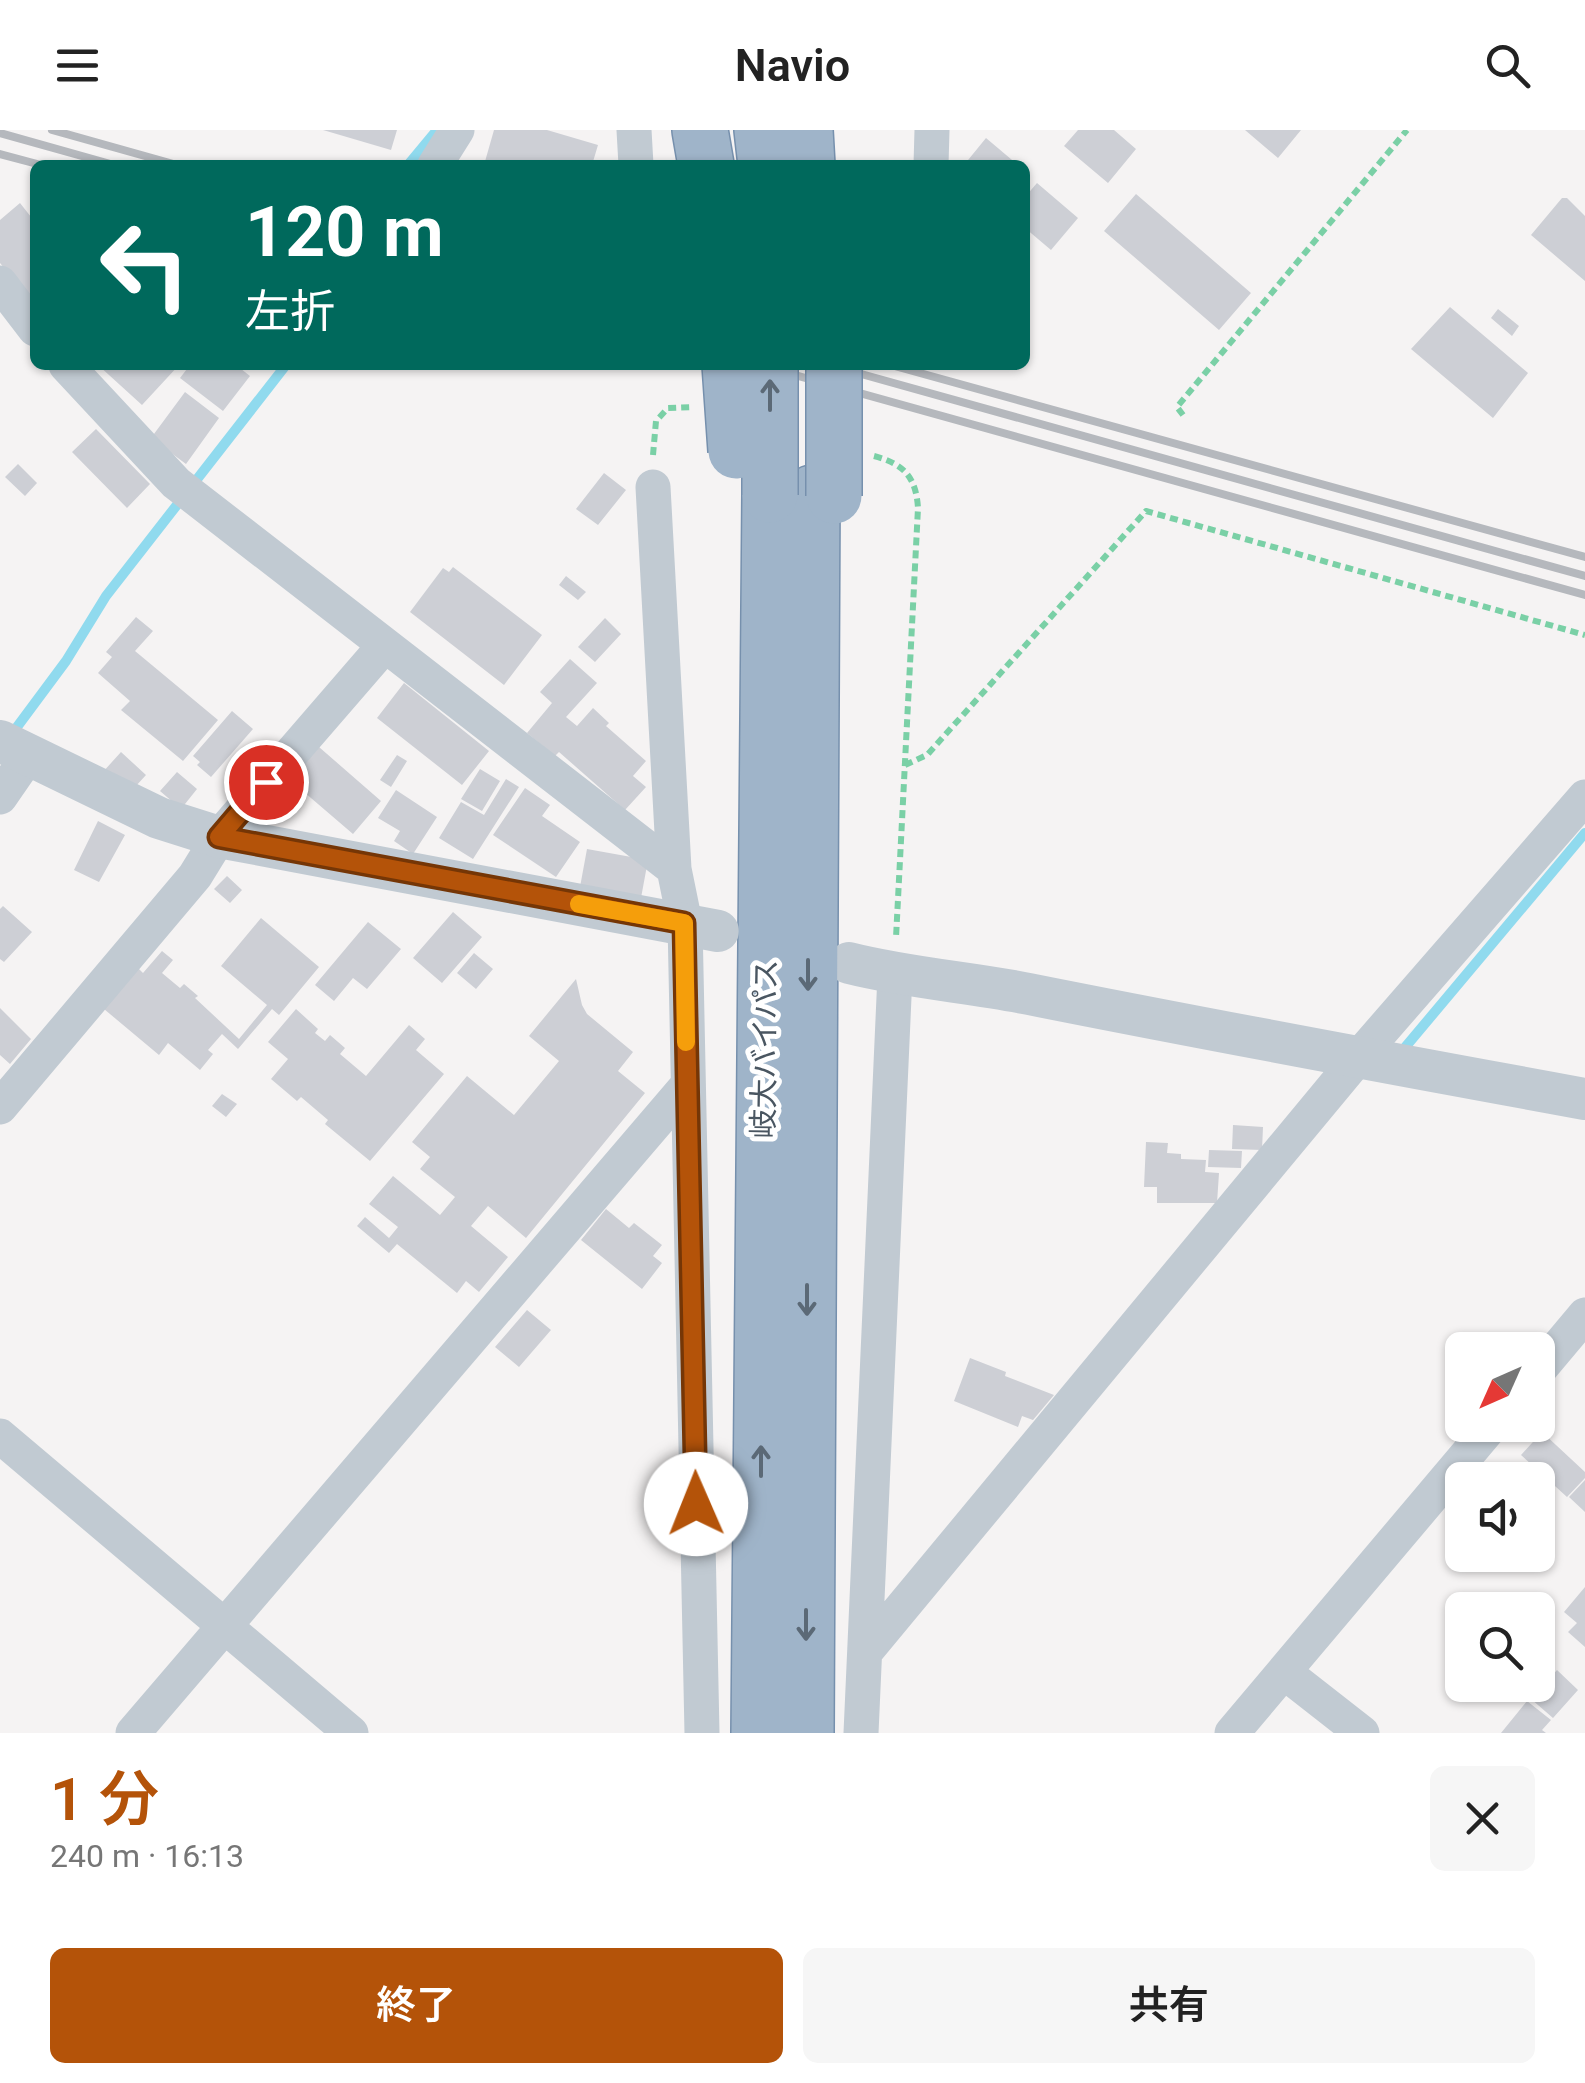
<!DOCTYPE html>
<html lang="ja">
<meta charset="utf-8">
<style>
body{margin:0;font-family:Roboto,"Noto Sans JP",sans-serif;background:#f6f6f6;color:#222;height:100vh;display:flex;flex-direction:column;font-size:38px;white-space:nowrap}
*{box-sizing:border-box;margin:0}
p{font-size:32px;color:#767676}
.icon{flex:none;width:55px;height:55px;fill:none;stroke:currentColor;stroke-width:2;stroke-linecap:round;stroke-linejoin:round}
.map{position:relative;height:1603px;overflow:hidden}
.drawer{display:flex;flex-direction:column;background:#fff;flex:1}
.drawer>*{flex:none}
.guide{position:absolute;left:30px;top:30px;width:1000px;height:210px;border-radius:15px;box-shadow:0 2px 8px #0004;background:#00695c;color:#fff;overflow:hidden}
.needle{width:65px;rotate:225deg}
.controls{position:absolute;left:1445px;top:1202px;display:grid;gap:20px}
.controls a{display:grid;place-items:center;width:110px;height:110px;border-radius:15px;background:#fff;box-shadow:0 2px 8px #0004;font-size:50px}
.pin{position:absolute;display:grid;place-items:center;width:85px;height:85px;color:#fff;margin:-42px;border:5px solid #fff;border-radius:50%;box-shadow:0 2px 10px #0007}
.me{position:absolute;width:110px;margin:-55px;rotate:359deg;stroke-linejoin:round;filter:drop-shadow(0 0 8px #0008)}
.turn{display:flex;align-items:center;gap:35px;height:210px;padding:0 50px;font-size:45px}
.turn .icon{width:130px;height:130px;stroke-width:2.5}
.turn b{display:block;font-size:70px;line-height:85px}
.round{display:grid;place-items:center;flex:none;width:105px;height:105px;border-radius:15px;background:#f6f6f6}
.headline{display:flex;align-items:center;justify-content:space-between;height:170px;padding:0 50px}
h1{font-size:60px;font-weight:600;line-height:75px;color:#b45309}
.cta{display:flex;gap:20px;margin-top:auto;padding:20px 50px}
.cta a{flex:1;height:115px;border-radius:15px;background:#b45309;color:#fff;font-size:40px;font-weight:600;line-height:115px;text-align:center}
.cta a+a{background:#f6f6f6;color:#222}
header{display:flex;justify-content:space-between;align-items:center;height:130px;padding:0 50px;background:#fff;font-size:45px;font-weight:600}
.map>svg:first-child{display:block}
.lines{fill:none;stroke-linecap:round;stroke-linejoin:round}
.stream{stroke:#90daee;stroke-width:10}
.building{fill:#cdcfd5}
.trunk-casing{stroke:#7690ad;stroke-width:58}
.path{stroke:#7ad0a6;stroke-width:6;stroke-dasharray:8 5;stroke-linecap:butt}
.minor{stroke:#c1cad2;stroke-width:35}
.tertiary{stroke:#c1cad2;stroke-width:42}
.trunk{stroke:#9fb4c9;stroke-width:55}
.rail{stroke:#b5b8bd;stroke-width:8}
.trunk-bridge-casing{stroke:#7690ad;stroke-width:58;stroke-linecap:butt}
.trunk-bridge{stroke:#9fb4c9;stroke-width:55}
.oneway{stroke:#5b6976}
.route-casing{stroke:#753606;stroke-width:25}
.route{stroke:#b45309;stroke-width:18}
.slow{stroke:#f59e0b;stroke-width:18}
.labels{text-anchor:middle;stroke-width:10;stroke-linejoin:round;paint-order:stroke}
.street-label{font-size:30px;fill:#4a5661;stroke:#fff}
</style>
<header><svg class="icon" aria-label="menu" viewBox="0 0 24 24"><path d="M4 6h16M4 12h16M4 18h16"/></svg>Navio<svg class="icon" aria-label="search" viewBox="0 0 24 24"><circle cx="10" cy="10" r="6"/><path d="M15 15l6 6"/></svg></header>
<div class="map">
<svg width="1585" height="1603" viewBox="0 0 1585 1603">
<rect width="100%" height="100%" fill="#f5f3f3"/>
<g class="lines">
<path class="stream" d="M408,35L437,0
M14,601L66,531L106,466L286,235
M1402,921L1585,703"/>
</g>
<path class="building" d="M323,0H397L391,20Z
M494,0H547L598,15L592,35H484Z
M1078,0H1114L1136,19L1108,53L1064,16Z
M1245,0H1301L1278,28Z
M986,8L1018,35H964Z
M1037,53L1078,88L1051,120L1025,98V67Z
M1136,64L1251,163L1219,200L1104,101Z
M1562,68H1567L1585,86V151L1531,105Z
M20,73L35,92V175L0,133V90Z
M1450,177L1528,243L1493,288L1411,219Z
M1498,179L1519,196L1512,206L1491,188Z
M98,235H179L142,275Z
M190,235H236L250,246L223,281L180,248Z
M185,262L219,288L186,334L151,308Z
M96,299L150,354L127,378L72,322Z
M18,334L37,353L25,366L5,347Z
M604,343L626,360L598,395L576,379Z
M453,437L542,505L504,555L410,482L443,438L449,442Z
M566,446L586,462L578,470L559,455Z
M136,487L153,501L135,521L218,590L183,631L121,580L130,571L98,543L112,527L106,522Z
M605,488L621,504L595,532L578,517Z
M570,529L597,553L566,587L577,596L593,578L609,593L606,596L646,631L633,646L646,657L625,680L559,622L555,626L527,603L552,573L540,562Z
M404,553L489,621L462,655L377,588Z
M232,581L253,599L211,647L197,635L200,632L193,626Z
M319,617L381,671L353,704L290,650Z
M121,622L146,645L135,657L102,643Z
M397,625L407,631L391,657L380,650Z
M480,639L500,651L482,681L461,669Z
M177,642L197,659L181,679L160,661Z
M506,649L519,657L473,729L439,708L461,672L484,685Z
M525,658L550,675L542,686L580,712L556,747L493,705Z
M396,660L437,687L413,724L394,711L400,701L378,688Z
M98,691L125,705L99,752L74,740Z
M587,719L648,730L641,768L580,757Z
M227,746L242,760L230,773L214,759Z
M3,776L32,802L4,832L0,829V779Z
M453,782L482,807L442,853L413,828Z
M261,788L319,837L279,885L272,879L238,919L222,904L208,920L213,924L200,940L168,913L159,925L104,879L138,838L143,843L162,821L173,830L162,843L180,858L184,854L198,866L195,868L239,909L267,875L221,836Z
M368,792L401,819L367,859L353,848L334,871L315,855Z
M474,823L493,839L476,859L457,843Z
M576,849L582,875L587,884L633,922L618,941L645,963L526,1108L488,1076L471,1096L508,1127L479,1162L466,1151L457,1163L397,1114L389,1123L357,1096L365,1087L389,1108L398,1097L369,1074L393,1046L440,1085L455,1067L420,1039L430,1027L412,1012L467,946L514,985L559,931L529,906Z
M0,878L31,909L10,934L0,925Z
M296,879L318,899L315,903L325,911L330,905L345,918L340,924L366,946L409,895L425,909L416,920L444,944L370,1031L325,994L328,990L301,967L297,971L271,949L288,929L268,912Z
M222,964L237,974L226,987L212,976Z
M1233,995L1263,997L1262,1020L1232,1019Z
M1146,1012L1168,1013L1167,1023L1181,1024V1029L1206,1030L1205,1042L1219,1043L1217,1073H1157V1057H1144Z
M1209,1020L1242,1021L1241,1038L1208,1037Z
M606,1079L629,1098L634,1093L662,1115L653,1126L662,1133L642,1159L581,1110Z
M527,1180L551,1200L519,1237L495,1217Z
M970,1228L1006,1242L1005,1246L1054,1265L1033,1290L1022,1286L1018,1297L954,1271Z
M1542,1302L1585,1342V1348L1567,1367L1521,1325Z
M1585,1350V1382L1569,1367Z
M1585,1457V1517L1568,1502L1577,1493L1564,1482Z
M1557,1540L1578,1560L1553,1588L1531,1569Z
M1527,1571L1551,1590L1542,1600L1546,1603H1501Z"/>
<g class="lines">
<g class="trunk-casing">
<path id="trunk" d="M700,0L706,35
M762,0L766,35
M805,0L807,35
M759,1603L770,365
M806,1603L812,363"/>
</g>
<path class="path" d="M1183,285L1177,277L1407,0
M653,325L656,291L668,278L693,277
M874,326C904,334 916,347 918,378L896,808
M905,635L927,625L1146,381L1585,505"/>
<path class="minor" d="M634,0L636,35
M435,35L457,0
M931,35L932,0
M0,153L35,199
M66,235L176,353L674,739
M653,357L674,739L685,793L702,1603
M0,667L29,625
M0,977L195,746L219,707L385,515
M1538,1241L1585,1185
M0,1306L351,1603
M866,1521L1357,929L1585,667
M1284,1542L1362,1603
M133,1603L687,956
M861,1603L895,845
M1232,1603L1492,1295"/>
<path class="tertiary" d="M0,611L159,688L219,707L718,801
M849,833C908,848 969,852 1029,864C1214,901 1399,935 1585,969"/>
<use href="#trunk" class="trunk"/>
<path class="rail" d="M52,0L177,35
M0,3L114,35
M0,24L41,35
M759,235L1585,465
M829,235L1585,446
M891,235L1585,427"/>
<g class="trunk-bridge-casing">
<path id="trunk-bridge" d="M730,235L736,321
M770,235V365
M834,366V235"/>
</g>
<use href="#trunk-bridge" class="trunk-bridge"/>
</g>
<defs><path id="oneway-shaft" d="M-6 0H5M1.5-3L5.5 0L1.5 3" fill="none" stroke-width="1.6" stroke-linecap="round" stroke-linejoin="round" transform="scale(2.5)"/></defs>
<g class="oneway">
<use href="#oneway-shaft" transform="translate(770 265) rotate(-90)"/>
<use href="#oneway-shaft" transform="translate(808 845) rotate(90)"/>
<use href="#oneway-shaft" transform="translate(807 1170) rotate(90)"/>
<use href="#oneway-shaft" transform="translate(761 1331) rotate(-90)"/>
<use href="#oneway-shaft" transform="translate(806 1495) rotate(90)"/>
</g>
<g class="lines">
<g class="route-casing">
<path id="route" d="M266,652L219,707L684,793L696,1374"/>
</g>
<use href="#route" class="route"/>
<path class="slow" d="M579,774L684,793L686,912"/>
</g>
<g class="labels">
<g class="street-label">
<text transform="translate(765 919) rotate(-89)" y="10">岐大バイパス</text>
</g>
</g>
</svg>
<div class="controls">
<a><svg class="needle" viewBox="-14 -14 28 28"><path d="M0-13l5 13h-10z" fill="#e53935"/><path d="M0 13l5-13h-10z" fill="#767676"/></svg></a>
<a><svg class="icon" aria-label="sound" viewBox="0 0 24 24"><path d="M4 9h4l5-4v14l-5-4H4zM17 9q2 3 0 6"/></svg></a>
<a><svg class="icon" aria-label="search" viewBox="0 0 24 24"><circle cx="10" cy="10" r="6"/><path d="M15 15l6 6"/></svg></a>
</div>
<div class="pin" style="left:266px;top:652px;background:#d93025"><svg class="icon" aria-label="arrive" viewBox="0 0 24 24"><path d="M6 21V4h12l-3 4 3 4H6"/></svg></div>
<svg class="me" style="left:696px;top:1374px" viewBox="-20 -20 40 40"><circle r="19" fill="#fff"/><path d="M0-13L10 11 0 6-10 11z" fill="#b45309"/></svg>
<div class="guide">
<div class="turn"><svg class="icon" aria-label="left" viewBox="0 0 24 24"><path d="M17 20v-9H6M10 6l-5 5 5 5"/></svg><div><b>120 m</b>左折</div></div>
</div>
</div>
<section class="drawer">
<div class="headline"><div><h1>1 分</h1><p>240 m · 16:13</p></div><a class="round"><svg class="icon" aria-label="close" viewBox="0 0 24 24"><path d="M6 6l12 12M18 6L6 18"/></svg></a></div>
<div class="cta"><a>終了</a><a>共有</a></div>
</section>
